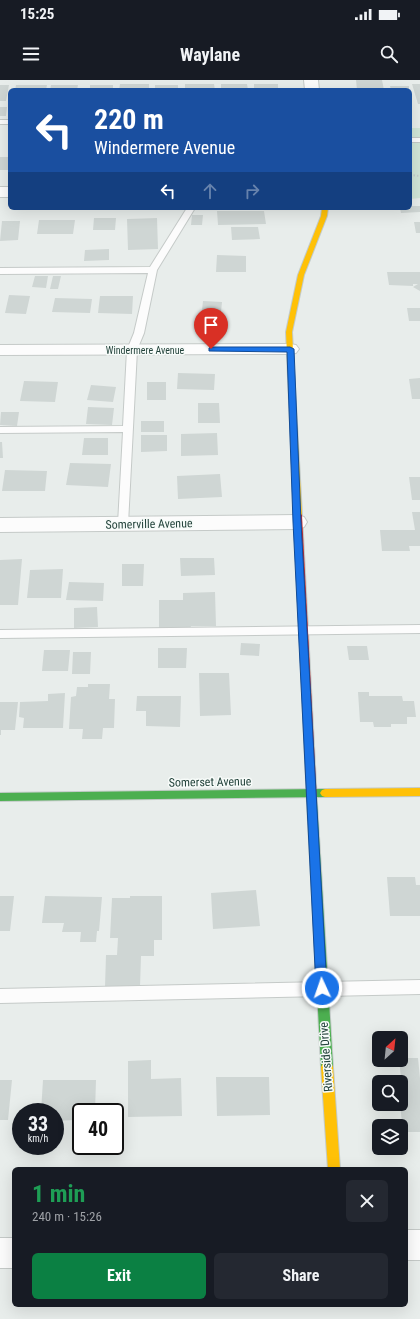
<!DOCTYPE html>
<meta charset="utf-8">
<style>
body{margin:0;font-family:"Roboto Condensed",sans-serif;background:#242831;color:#f1f3f6;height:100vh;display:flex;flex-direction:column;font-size:15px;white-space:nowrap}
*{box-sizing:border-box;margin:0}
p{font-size:13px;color:#9ea1a6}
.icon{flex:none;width:22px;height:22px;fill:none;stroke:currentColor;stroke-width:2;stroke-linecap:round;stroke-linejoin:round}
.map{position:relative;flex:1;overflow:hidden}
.details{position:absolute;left:12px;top:1087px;width:396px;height:140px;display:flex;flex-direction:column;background:#171b24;border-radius:6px;box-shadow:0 4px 16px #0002}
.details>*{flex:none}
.guide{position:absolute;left:8px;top:8px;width:404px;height:122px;border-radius:6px;box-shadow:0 4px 16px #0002;background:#1a4fa0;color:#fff;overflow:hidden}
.needle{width:26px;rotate:27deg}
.controls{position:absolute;left:372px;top:951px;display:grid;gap:8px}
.controls a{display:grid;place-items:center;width:36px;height:36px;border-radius:6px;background:#171b24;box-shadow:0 4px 16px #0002;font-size:20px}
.speed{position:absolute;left:12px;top:1023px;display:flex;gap:8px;font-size:20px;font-weight:700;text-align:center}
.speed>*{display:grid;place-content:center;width:52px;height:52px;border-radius:50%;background:#171b24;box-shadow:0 4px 16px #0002;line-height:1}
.speed small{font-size:10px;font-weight:400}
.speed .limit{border:2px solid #111;border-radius:6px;background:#fff;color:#111}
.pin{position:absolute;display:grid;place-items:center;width:34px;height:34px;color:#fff;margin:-41px -17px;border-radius:50% 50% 50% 0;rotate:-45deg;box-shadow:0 0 4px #0007}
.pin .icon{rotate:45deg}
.me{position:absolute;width:44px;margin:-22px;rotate:357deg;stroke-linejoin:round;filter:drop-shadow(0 0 3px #0008)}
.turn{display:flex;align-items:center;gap:14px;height:84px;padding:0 20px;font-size:18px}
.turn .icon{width:52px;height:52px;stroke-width:2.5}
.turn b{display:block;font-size:28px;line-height:34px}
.lanes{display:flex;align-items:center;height:38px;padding:0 20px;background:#0003;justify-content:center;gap:20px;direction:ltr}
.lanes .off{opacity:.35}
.round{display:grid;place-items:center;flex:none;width:42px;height:42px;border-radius:6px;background:#242831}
.overview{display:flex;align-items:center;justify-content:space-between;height:68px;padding:0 20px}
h1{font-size:24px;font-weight:700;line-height:30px;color:#1e9e55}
.button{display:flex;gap:8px;margin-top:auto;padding:8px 20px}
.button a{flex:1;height:46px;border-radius:6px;background:#0b8043;color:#fff;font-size:16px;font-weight:700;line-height:46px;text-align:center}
.button a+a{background:#242831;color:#f1f3f6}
.status{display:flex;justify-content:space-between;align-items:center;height:28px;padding:0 20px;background:#171b24;direction:ltr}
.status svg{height:11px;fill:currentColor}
header{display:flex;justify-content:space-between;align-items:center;height:52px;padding:0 20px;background:#171b24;font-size:18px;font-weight:700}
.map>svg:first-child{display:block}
.green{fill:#d1e6d8}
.building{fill:#cfd6d4}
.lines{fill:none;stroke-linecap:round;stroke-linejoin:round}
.lane-casing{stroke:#c5cac8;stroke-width:2}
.street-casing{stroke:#c5cac8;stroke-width:2}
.fast-casing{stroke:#c3cbc8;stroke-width:2}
.slow-casing{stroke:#c3cbc8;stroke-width:2}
.jam-casing{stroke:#c3cbc8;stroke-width:2}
.path{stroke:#c6cfcd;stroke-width:2;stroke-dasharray:1.5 2;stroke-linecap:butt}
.lane{fill:#fcfcfc;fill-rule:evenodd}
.street{fill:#fcfcfc;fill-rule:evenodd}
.fast{fill:#4caf50;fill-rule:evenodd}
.slow{fill:#ffc107;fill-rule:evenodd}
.jam{fill:#c62828;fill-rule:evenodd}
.route{fill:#1a73e8;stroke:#114b97}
.labels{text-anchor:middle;stroke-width:3;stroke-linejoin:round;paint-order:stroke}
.far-street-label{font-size:10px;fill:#23433b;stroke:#f7fbf9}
.street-label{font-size:12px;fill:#23433b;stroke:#f7fbf9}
</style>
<div class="status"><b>15:25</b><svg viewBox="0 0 49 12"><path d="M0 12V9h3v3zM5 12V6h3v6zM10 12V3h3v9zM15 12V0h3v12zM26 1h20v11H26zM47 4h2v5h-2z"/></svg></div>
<header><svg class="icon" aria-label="menu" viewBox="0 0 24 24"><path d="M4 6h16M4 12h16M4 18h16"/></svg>Waylane<svg class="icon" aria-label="search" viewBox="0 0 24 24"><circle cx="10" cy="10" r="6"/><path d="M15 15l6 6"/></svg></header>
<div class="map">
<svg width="420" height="1239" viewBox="0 0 420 1239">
<rect width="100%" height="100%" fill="#e8edeb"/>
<path class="green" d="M410,48H420V118L410,119Z"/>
<path class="building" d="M356,0H382L384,10H357Z
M120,4H149V10H119Z
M185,4H214L215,10H185Z
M221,4H247L248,10H221Z
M254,4H278V10H254Z
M412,4H420V24H418Z
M0,5H9L6,21H0Z
M16,5H47L46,10H15Z
M51,5H78L77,10H50Z
M90,5H113V10H90Z
M155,5H178V10H155Z
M390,6H409V10H391Z
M0,27H7L6,36H0Z
M0,77H10V90H0Z
M410,126H420V132L401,133L400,128H410Z
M217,131H264L266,144L218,145Z
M192,135H203L202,145H191Z
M94,138H116L115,150H93Z
M157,138L158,169L128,170L127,139Z
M39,140H75L73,154H37Z
M2,141H20L18,160L0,161Z
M414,142H420V153H416Z
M231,147H258L260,159L232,160Z
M109,169V180L84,181L85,170Z
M217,175L246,176V192H216Z
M387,192H420V211L413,207L418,204H413V206L389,205Z
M35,196H48L46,208L32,207Z
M53,196H61L58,209H50Z
M9,215L30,216L26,234L5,233Z
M100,216H133L132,234L98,233Z
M55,218L92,219L90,233L52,232Z
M203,221L222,222L220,241L201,240Z
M407,228H420V241H409Z
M178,293L215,294L214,310L177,309Z
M420,298V319H412L409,299Z
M24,301L58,302L55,322L20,321Z
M147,302H166V320H147Z
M91,305L116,307L113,322L87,320Z
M198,323H219L220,343H198Z
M88,327L114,328L112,345L86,344Z
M1,332H19L17,346L0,345Z
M141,341H164V352H141Z
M217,353L218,375L181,376V354Z
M141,355H167V371L141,372Z
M84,358H108V375H82Z
M0,362H2L3,378H0Z
M70,383L111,384L108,407L66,405Z
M5,390L47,391L45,411H2Z
M220,394L222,417L178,419L177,396Z
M409,397H420V420H412Z
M412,432H420V466H409L410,471H382L380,450H415Z
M180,478H214L215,495L181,496Z
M22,479L18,525H0V480Z
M122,484H144L143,506H122Z
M63,489L61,518H27L30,490Z
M69,502L104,503L103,521L66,520Z
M215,512L216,546H191L190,550H159V520H183V513Z
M97,527L98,547L74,548V528Z
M241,563L260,564L259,576L240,575Z
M347,566H367L369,580H349Z
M158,568H187L186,588H158Z
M44,570H70L68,591H42Z
M73,572H91L90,594H72Z
M199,593H229L231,635L200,636Z
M88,604H110L109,619H115L114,648H103L102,659H82L83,649H69L71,617L76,616L77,607H88Z
M358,612H369V616H402L403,621H414L416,637H407V644H391V647H374L373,642H360Z
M65,613L63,648H23L24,638L19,637L20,622L48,621V614Z
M137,616H181L180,647L146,646V631H136Z
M0,622H18L15,650H1V655H0Z
M387,797H415L416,805H420V836H390Z
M256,810L260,846L213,849L211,813Z
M0,816H14L10,851H0Z
M45,816L102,817L99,851H97L96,862H80L81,852H62L64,843H42Z
M130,816H162V860H154V876H141L140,907H105L106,875H117L118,858H110L112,818H130Z
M401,978H418L420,998V1052H403L400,1024L402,1006L399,980H401Z
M151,980V999L181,998L182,1036L128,1037V981Z
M216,997H269L270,1035L217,1036Z
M0,1000H12L8,1040H0Z
M43,1000H96L95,1032H81V1036H74V1040L55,1041V1032H41Z"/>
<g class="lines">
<g class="lane-casing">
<path id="lane" d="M0,40H10V44H0Z
M410,58H420V62H410Z
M187,128H195L157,190L144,253L137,270L128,444L127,447H119L118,444L123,352L0,353V347L123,346L127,270L134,253L148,193L0,194V188L150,187Z
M420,545V553L0,558V550Z
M420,900V914L0,923V909Z"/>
</g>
<g class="street-casing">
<path id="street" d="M304,0H318L319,10H305Z
M0,107H10V117H0Z
M290,264L296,265L299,269L296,273L290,274L0,275V265Z
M297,435L304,437L307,442L304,447L297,449L0,452V438Z
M406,1150H420V1180H406Z
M0,1158H14V1188H0Z"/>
</g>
<g class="fast-casing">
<path id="fast" d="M325,709L328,710L330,713L328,716L325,717L0,721V713Z
M312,719L315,720L317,723L333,987L331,991L327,992L323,991L321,987L307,723L309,720Z"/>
</g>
<g class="slow-casing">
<path id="slow" d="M322,128H328L327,136L304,195L292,252L302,435L298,438L294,435L286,252L298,195L321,136Z
M420,708V716L325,717L322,716L320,713L322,710L325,709Z
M327,982L331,983L333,987L340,1089H328L321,987L323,983Z"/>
</g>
<g class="jam-casing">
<path id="jam" d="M298,432L302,435L317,723L315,726L312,727L309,726L307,723L294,435Z"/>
</g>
<path class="path" d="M410,95L420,96"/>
<use href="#lane" class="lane"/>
<use href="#street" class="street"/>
<use href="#fast" class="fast"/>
<use href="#slow" class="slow"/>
<use href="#jam" class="jam"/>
</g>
<path class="route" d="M211,267H290L294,269L301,442L327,908L325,912L322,913L318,912L316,908L293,442L287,272L209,271V268Z"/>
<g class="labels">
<g class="far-street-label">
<text x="145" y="274">Windermere Avenue</text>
</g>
<g class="street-label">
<text transform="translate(149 444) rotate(-1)" y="4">Somerville Avenue</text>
<text transform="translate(210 702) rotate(-1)" y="4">Somerset Avenue</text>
<text transform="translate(326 977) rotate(-94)" y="4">Riverside Drive</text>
</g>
</g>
</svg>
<div class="controls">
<a><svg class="needle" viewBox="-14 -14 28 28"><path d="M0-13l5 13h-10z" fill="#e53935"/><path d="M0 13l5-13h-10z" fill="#9ea1a6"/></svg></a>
<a><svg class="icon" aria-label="search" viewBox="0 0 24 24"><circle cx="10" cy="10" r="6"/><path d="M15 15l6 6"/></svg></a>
<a><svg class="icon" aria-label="layers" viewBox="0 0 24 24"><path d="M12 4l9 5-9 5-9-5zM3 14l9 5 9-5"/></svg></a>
</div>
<div class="speed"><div>33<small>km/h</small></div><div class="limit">40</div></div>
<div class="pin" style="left:211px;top:269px;background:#d93025"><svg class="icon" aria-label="arrive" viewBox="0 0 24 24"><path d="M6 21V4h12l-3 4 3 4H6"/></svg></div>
<svg class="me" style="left:322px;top:908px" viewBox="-20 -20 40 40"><circle r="17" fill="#1a73e8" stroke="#fff" stroke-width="3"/><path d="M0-11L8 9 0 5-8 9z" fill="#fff"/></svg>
<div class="guide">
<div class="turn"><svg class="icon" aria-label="left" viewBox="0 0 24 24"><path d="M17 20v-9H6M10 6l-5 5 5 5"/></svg><div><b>220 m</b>Windermere Avenue</div></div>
<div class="lanes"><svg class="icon" aria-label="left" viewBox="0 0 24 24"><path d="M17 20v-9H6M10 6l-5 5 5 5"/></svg><svg class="icon off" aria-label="ahead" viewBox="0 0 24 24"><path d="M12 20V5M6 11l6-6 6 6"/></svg><svg class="icon off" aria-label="right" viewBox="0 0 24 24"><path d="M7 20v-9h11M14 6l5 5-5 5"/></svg></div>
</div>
<section class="details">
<div class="overview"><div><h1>1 min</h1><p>240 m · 15:26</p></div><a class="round"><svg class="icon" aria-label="close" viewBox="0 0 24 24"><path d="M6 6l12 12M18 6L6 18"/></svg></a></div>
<div class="button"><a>Exit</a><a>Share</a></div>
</section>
</div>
